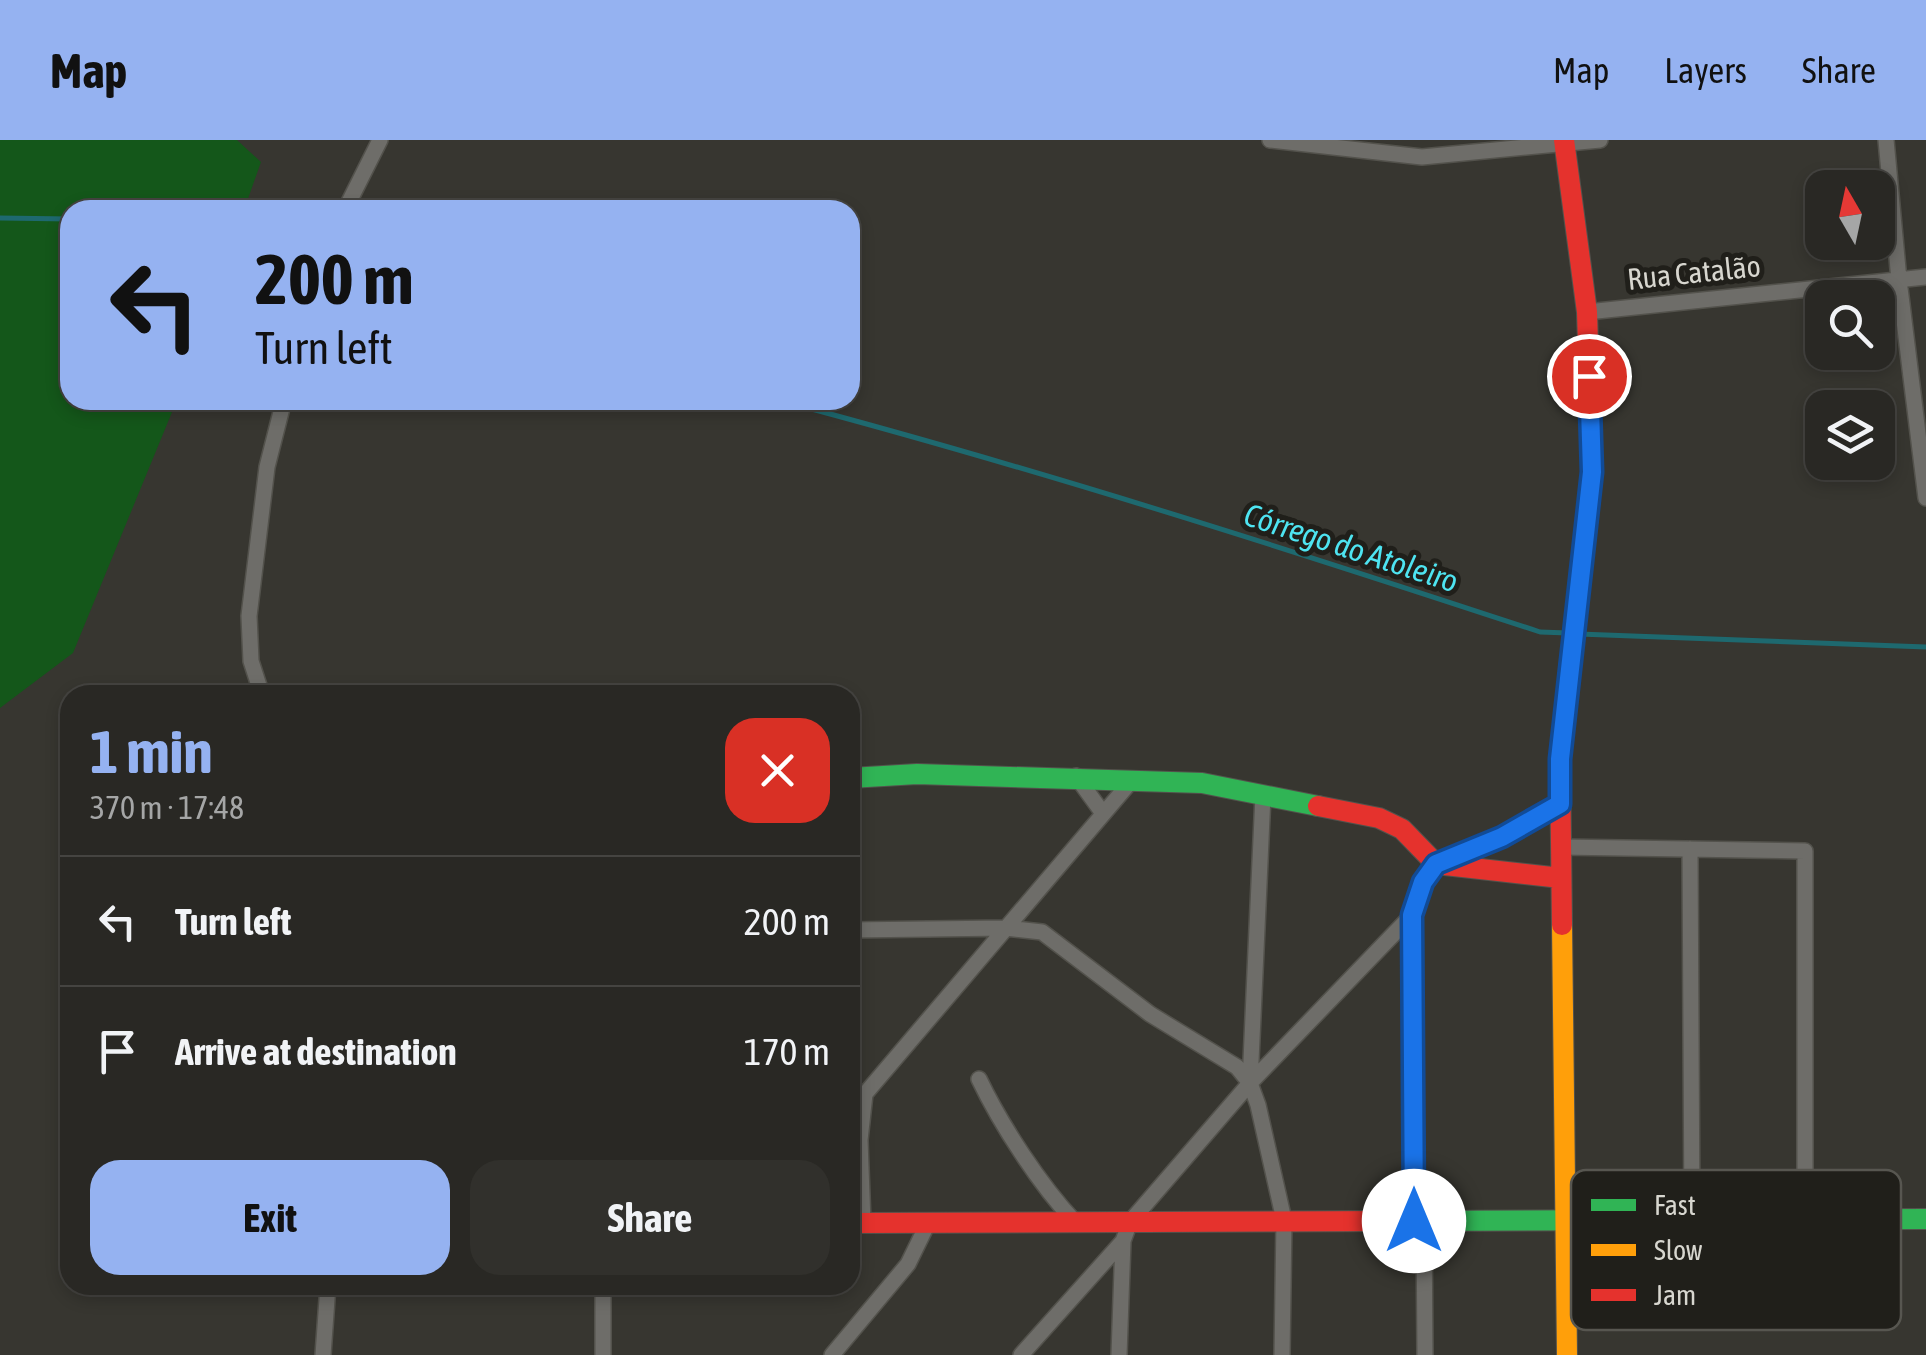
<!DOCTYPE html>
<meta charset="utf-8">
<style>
body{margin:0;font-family:"Asap Condensed",sans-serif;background:#31302c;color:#f1f3f6;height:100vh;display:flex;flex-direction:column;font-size:38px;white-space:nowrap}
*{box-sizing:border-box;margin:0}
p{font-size:32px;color:#a5a6a6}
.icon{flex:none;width:55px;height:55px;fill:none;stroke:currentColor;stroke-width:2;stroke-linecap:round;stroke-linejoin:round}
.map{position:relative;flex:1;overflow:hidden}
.drawer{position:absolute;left:60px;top:545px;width:800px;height:610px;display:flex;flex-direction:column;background:#292824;border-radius:30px;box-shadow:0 5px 15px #0003,0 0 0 2px #454441}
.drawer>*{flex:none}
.hud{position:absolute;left:60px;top:60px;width:800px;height:210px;border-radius:30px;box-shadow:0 5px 15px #0003,0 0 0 2px #454441;background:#95b2f1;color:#111;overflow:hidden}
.needle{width:65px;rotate:351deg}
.controls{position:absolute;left:1805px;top:30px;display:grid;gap:20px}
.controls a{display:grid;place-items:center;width:90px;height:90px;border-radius:20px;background:#292824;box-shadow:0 5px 15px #0003,0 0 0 2px #454441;font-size:50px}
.pin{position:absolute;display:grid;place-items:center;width:85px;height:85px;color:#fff;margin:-42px;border:5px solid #fff;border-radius:50%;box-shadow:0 2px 10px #0007}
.me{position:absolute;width:110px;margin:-55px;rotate:0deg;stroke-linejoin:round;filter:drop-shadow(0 0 8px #0008)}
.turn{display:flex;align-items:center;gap:35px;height:210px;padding:0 30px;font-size:45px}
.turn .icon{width:130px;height:130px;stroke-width:2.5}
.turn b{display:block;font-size:70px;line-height:85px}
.round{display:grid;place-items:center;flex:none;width:105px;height:105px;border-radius:30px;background:#31302c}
.head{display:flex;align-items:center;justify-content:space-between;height:170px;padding:0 30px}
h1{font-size:60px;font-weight:700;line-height:75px;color:#95b2f1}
.button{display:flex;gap:20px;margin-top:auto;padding:20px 30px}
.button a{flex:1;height:115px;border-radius:30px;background:#95b2f1;color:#111;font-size:40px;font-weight:700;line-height:115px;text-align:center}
.button a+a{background:#31302c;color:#f1f3f6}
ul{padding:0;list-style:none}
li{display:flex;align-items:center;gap:30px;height:130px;padding:0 30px;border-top:2px solid #454441}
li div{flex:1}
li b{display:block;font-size:38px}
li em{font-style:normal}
header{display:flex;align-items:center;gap:60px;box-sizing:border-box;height:140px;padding:0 50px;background:#95b2f1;color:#111}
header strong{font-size:48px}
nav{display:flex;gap:55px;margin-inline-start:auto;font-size:35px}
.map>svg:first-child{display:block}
.green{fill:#14571a}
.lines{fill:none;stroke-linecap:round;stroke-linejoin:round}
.stream{stroke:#1e696f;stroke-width:5}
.street-casing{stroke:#53524c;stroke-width:18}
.fast-casing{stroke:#53524c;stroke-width:22}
.slow-casing{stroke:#53524c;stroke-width:22}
.jam-casing{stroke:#53524c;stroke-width:22}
.street{stroke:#6e6d69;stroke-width:15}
.fast{stroke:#30b455;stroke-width:20}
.slow{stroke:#ff9f0a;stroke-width:20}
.jam{stroke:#e5322d;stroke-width:20}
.route-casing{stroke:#114b97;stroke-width:25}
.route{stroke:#1a73e8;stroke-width:18}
.labels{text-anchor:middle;stroke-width:10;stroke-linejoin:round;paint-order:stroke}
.street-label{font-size:30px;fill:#d7d6cf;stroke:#201f1a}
.water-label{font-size:32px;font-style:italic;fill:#4ee4f1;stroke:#201f1a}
.key{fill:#201f1a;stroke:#575650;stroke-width:2.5}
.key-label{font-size:28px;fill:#d7d6cf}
</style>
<header>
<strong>Map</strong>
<nav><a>Map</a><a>Layers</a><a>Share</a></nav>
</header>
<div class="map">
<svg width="1926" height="1215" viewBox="0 0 1926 1215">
<rect width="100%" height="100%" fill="#373630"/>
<path class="green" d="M0,0H237L261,22L244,70H70V260H177L73,513L0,568Z"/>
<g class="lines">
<path class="stream" d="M0,78L70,79
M778,260C1035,328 1288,409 1540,492L1568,493
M1579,494L1926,507"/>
<g class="street-casing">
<path id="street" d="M1270,0L1422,17L1600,0
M1886,0L1899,140L1926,358
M345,70L380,0
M1587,172L1926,137
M262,555L251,521L249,476L267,327L284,260
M1076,636L1102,672
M1561,707L1805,711V1079
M1690,709L1692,1080
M1412,775L1414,1081
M850,790L1006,788L1042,792L1150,874L1237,927L1250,943L1258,965L1284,1080L1282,1215
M979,939C1001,985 1040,1045 1075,1082
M1250,943L1263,655
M1424,1081L1425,1215
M863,1083L860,1000L865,954L1133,639
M603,1145V1215
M323,1215L328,1145
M832,1215L908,1124L928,1083
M1021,1215L1123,1101
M1119,1215L1123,1101L1130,1082L1250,943L1412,775L1423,742L1436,724L1502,697L1560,664"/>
</g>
<g class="fast-casing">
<path id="fast" d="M850,638L917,634L1202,643L1318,666
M1400,1081L1926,1079"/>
</g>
<g class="slow-casing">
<path id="slow" d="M1562,785L1567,1215"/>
</g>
<g class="jam-casing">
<path id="jam" d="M1318,666L1379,678L1402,689L1436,724L1561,738
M1562,785L1560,619L1592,332L1587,172L1564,0
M850,1083L1400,1081"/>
</g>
<use href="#street" class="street"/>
<use href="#fast" class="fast"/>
<use href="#slow" class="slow"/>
<use href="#jam" class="jam"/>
</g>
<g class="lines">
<g class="route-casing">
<path id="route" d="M1414,1081L1412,775L1423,742L1436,724L1502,697L1560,664V619L1592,332L1589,236"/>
</g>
<use href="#route" class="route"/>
</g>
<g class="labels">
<g class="street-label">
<text transform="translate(1694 133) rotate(-6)" y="10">Rua Catalão</text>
</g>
<g class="water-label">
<text transform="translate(1351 408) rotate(18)" y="11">Córrego do Atoleiro</text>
</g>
</g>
<rect x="1571" y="1030" width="330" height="160" rx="15" class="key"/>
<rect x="1591" y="1059" width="45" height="12" fill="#30b455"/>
<rect x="1591" y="1104" width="45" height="12" fill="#ff9f0a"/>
<rect x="1591" y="1149" width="45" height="12" fill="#e5322d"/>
<g class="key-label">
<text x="1654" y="1075">Fast</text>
<text x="1654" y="1120">Slow</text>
<text x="1654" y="1165">Jam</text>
</g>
</svg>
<div class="controls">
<a><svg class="needle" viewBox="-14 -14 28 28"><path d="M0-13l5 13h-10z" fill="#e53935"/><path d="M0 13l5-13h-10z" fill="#a5a6a6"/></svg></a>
<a><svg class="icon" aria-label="search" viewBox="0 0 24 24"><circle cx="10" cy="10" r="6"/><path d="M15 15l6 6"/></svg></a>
<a><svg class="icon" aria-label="layers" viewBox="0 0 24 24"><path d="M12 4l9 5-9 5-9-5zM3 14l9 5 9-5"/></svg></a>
</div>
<div class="pin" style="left:1589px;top:236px;background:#d93025"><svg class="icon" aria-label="arrive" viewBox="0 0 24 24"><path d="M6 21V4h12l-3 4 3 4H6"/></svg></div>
<svg class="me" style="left:1414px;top:1081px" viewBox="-20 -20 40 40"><circle r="19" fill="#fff"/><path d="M0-13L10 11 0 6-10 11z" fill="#1a73e8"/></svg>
<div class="hud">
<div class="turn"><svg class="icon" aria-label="left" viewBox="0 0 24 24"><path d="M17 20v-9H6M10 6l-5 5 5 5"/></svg><div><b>200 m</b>Turn left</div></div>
</div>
<section class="drawer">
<div class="head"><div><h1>1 min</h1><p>370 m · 17:48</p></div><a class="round" style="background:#d93025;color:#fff"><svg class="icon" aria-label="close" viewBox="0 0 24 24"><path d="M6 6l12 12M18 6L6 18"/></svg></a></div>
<ul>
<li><svg class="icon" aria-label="left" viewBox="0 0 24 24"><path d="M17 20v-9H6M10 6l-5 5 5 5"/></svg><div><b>Turn left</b></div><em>200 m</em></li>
<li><svg class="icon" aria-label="arrive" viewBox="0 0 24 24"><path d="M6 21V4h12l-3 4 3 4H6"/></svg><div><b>Arrive at destination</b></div><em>170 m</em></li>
</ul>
<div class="button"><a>Exit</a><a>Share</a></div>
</section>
</div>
